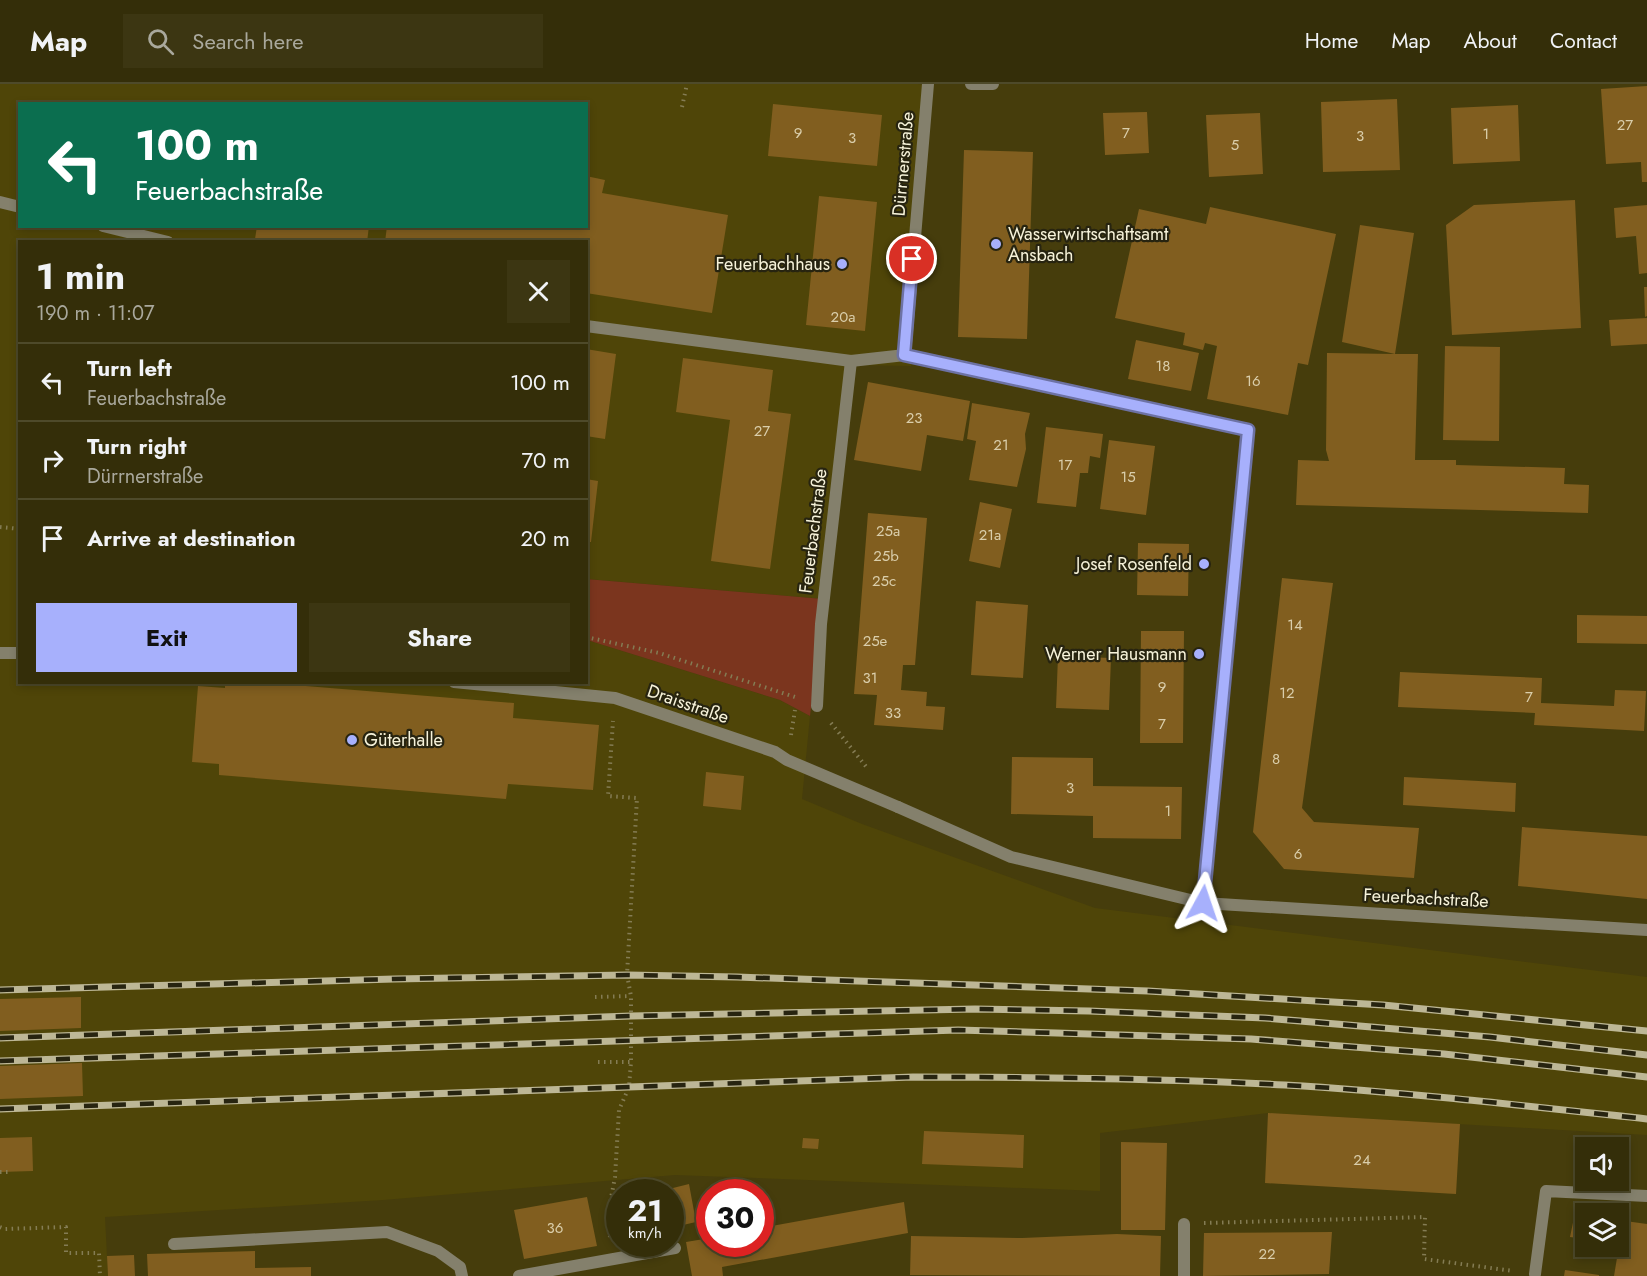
<!DOCTYPE html>
<meta charset="utf-8">
<style>
body{margin:0;font-family:Jost,sans-serif;background:#3c3612;color:#f1f3f6;height:100vh;display:flex;flex-direction:column;font-size:22px;white-space:nowrap}
*{box-sizing:border-box;margin:0}
p{font-size:20px;color:#a9a89c}
.icon{flex:none;width:33px;height:33px;fill:none;stroke:currentColor;stroke-width:2;stroke-linecap:round;stroke-linejoin:round}
.map{position:relative;flex:1;overflow:hidden}
.details{position:absolute;left:18px;top:156px;width:570px;height:444px;display:flex;flex-direction:column;background:#342e09;border-radius:0px;box-shadow:0 3px 9px #0003,0 0 0 2px #4e4a2a}
.details>*{flex:none}
.banner{position:absolute;left:18px;top:18px;width:570px;height:126px;border-radius:0px;box-shadow:0 3px 9px #0003,0 0 0 2px #4e4a2a;background:#0b6e4f;color:#fff;overflow:hidden}
.buttons{position:absolute;left:1575px;top:1053px;display:grid;gap:12px}
.buttons a{display:grid;place-items:center;width:54px;height:54px;border-radius:0px;background:#342e09;box-shadow:0 3px 9px #0003,0 0 0 2px #4e4a2a;font-size:30px}
.speed{position:absolute;left:606px;top:1095px;display:flex;gap:12px;font-size:30px;font-weight:700;text-align:center}
.speed>*{display:grid;place-content:center;width:78px;height:78px;border-radius:50%;background:#342e09;box-shadow:0 3px 9px #0003,0 0 0 2px #4e4a2a;line-height:1}
.speed small{font-size:15px;font-weight:400}
.speed .limit{border:9px solid #d22;background:#fff;color:#111}
.pin{position:absolute;display:grid;place-items:center;width:51px;height:51px;color:#fff;margin:-26px;border:3px solid #fff;border-radius:50%;box-shadow:0 2px 6px #0007}
.me{position:absolute;width:66px;margin:-33px;rotate:5deg;stroke-linejoin:round;filter:drop-shadow(0 0 4px #0008)}
.turn{display:flex;align-items:center;gap:21px;height:126px;padding:0 18px;font-size:27px}
.turn .icon{width:78px;height:78px;stroke-width:2.5}
.turn b{display:block;font-size:42px;line-height:51px}
.round{display:grid;place-items:center;flex:none;width:63px;height:63px;border-radius:0px;background:#3c3612}
.summary{display:flex;align-items:center;justify-content:space-between;height:102px;padding:0 18px}
h1{font-size:36px;font-weight:700;line-height:45px}
.primary-button{display:flex;gap:12px;margin-top:auto;padding:12px 18px}
.primary-button a{flex:1;height:69px;border-radius:0px;background:#a7b0fc;color:#111;font-size:24px;font-weight:700;line-height:69px;text-align:center}
.primary-button a+a{background:#3c3612;color:#f1f3f6}
ul{padding:0;list-style:none}
li{display:flex;align-items:center;gap:18px;height:78px;padding:0 18px;border-top:2px solid #4e4a2a}
li div{flex:1}
li b{display:block;font-size:22px}
li em{font-style:normal}
header{display:flex;align-items:center;gap:36px;box-sizing:border-box;height:84px;padding:0 30px;background:#342e09;border-bottom:2px solid #4e4a2a}
header strong{font-size:28px}
nav{display:flex;gap:33px;margin-inline-start:auto;font-size:21px}
.search{width:420px;height:54px;background:#3c3612;display:flex;align-items:center;gap:15px;box-sizing:border-box;padding:0 21px;border-radius:0px;color:#a9a89c;font-size:22px}
.map>svg:first-child{display:block}
.built{fill:#4f4508;fill-rule:evenodd}
.green{fill:#7b351e}
.building{fill:#815e1f}
.lines{fill:none;stroke-linecap:round;stroke-linejoin:round}
.path{stroke:#847c54;stroke-width:4;stroke-dasharray:1.5 4.5;stroke-linecap:butt}
.service{stroke:#84806c;stroke-width:12}
.minor{stroke:#84806c;stroke-width:12}
.rail-casing{stroke:#bdb796;stroke-width:7}
.rail{stroke:#272410;stroke-width:4.5;stroke-dasharray:14;stroke-linecap:butt}
.route-casing{stroke:#6d72a4;stroke-width:15}
.route{stroke:#a7b0fc;stroke-width:10}
.poi-dot{fill:#a7b0fc;stroke:#272410;stroke-width:2}
.labels{text-anchor:middle;stroke-width:4.5;stroke-linejoin:round;paint-order:stroke}
.number-label{font-size:15px;fill:#daceab}
.street-label{font-size:18px;fill:#f7f3da;stroke:#272410}
.poi-label{font-size:18px;fill:#f7f3da;stroke:#272410;text-anchor:end}
</style>
<header>
<strong>Map</strong>
<div class="search"><svg class="icon" aria-label="search" viewBox="0 0 24 24"><circle cx="10" cy="10" r="6"/><path d="M15 15l6 6"/></svg>Search here</div>
<nav><a>Home</a><a>Map</a><a>About</a><a>Contact</a></nav>
</header>
<div class="map">
<svg width="1647" height="1192" viewBox="0 0 1647 1192">
<rect width="100%" height="100%" fill="#463d0c"/>
<path class="built" d="M0,0H918L932,2L911,282L854,281L823,515L587,495L586,158H20V598H586L587,556L780,616L810,632L802,715L862,740L1095,824L1647,893V1051L1268,1029L1100,1049V1107L675,1091L383,1116L105,1133L108,1192H0ZM20,20H586V142H20Z"/>
<path class="green" d="M586,495L823,515L810,632L780,616L587,556Z"/>
<path class="building" d="M1647,2V98H1642L1641,78L1606,80L1601,5Z
M1397,15L1400,86L1323,88L1321,18Z
M773,20L882,31L877,82L768,72Z
M1518,21L1520,77L1453,80L1451,24Z
M1147,28L1149,69L1105,71L1103,29Z
M1260,29L1263,90L1209,93L1206,31Z
M964,66L1033,68L1027,255L958,253Z
M586,92L605,96L602,109L728,131L712,229L586,209V158H385L387,142H586Z
M819,112L877,118L865,247L806,241Z
M1575,116L1581,244L1452,251L1446,141L1474,121Z
M1647,121V189L1639,190L1636,152L1616,154L1614,124Z
M1210,123L1336,150L1308,281L1298,279L1288,331L1207,315L1217,262L1205,259L1203,266L1183,261L1185,249L1115,234L1139,125L1206,140Z
M1360,141L1414,149L1395,270H1418L1415,376H1456V381L1565,384L1564,400L1589,401L1588,429L1296,421L1298,376L1329,377L1326,366L1327,269L1395,270L1342,258Z
M257,142H369L367,158H267L255,155Z
M1644,203H1647V232L1645,233Z
M1647,234V260L1611,262L1609,236Z
M1136,256L1199,269L1191,307L1128,295Z
M1445,262L1500,263L1499,357L1443,356Z
M586,265L616,270L605,355L586,352Z
M683,274L773,286L768,327L791,330L770,485L711,477L730,336L676,328Z
M868,298L970,317L963,357L927,351L921,387L854,376Z
M972,319L1030,329L1025,350L1026,365L1017,403L969,396L976,357L967,355Z
M1046,343L1103,350L1100,374L1090,372L1088,389H1080L1076,423L1037,419Z
M1109,356L1155,362L1146,431L1100,425Z
M586,395L598,397L591,458H586Z
M980,418L1012,425L1000,484L969,477Z
M868,429L927,434L915,581H903L901,606L927,608L926,622L945,623L943,646L874,641L877,611L854,610Z
M1138,459L1189,460L1188,512L1137,511Z
M1282,494L1333,499L1302,724L1314,738L1419,744L1414,794L1284,785L1253,748Z
M976,517L1028,521L1023,594L971,591Z
M1577,531L1647,532V560L1577,559Z
M1141,547H1184L1183,659H1140Z
M1058,572L1111,574L1109,626L1056,624Z
M1400,588L1542,594L1541,619L1614,622L1615,606L1646,607L1644,647L1534,641L1535,629L1398,623Z
M225,598H257L514,619L513,634L599,641L593,706L508,700L506,715L219,691V680L192,678L198,602L225,604Z
M1012,673L1093,674V702L1182,703L1181,755L1093,754V732L1011,730Z
M706,688L744,692L741,726L703,722Z
M1404,693L1516,699L1515,728L1403,721Z
M1522,743L1647,752V815L1518,802Z
M81,913V944L0,947V915Z
M82,979L83,1012L0,1015V982Z
M1268,1029L1460,1040L1456,1110L1265,1099Z
M924,1047L1024,1051L1023,1084L922,1080Z
M32,1053L33,1087L0,1088V1054Z
M803,1054L819,1055L818,1065L802,1064Z
M1121,1058L1167,1059L1165,1146H1121Z
M689,1100L696,1138L670,1144V1108H657Z
M587,1113L597,1162L524,1175L514,1126Z
M904,1118L908,1149L722,1183L723,1192H692L686,1158L710,1154V1160H760V1144Z
M1575,1129L1586,1131V1155L1570,1153Z
M1618,1136L1647,1140V1192H1614L1619,1162Z
M1332,1148L1329,1190L1203,1192L1204,1149Z
M1117,1150L1161,1152L1160,1192L910,1191L911,1152L1022,1154Z
M255,1167V1184L311,1183V1192H148L147,1170Z
M134,1171L135,1192H108L107,1172Z
M1565,1186L1599,1191V1192H1564Z"/>
<g class="lines">
<path class="path" d="M682,23L687,0
M0,443L20,445
M586,553L659,569L795,613
M831,639L868,685
M791,651L795,626
M595,913L631,912
M598,978H631
M0,1088H10
M1204,1139L1425,1133L1424,1175L1513,1187
M0,1143L5,1145L66,1143V1169H99L100,1192
M610,1153L608,1130L615,1093L619,1026L629,1003L631,978V912L627,891L637,714L608,712L613,637"/>
<path class="service" d="M0,569H20
M454,598L615,614L775,668L787,676L898,723
M174,1160L387,1148L438,1167L460,1183L462,1192
M519,1192L675,1164"/>
<path class="minor" d="M971,0H993
M0,118L20,123
M103,142L168,158
M586,242L851,277L905,271L1248,346L1203,819
M905,271L928,0
M817,622L821,540L851,277
M898,723L1011,773L1203,819L1647,846
M1535,1190L1546,1107L1647,1112
M1184,1192V1140"/>
<g class="rail-casing">
<path id="rail" d="M0,906L394,895L627,891L737,893L1148,907L1383,921L1647,947
M0,954L631,932L975,925L1089,927L1265,934L1490,953L1647,971
M0,977L958,946L1251,955L1444,970L1647,993
M0,1025L913,993C1037,993 1161,994 1285,1001C1406,1008 1527,1022 1647,1035"/>
</g>
<use href="#rail" class="rail"/>
</g>
<g class="lines">
<g class="route-casing">
<path id="route" d="M912,175L904,271L1248,346L1203,819"/>
</g>
<use href="#route" class="route"/>
</g>
<g class="poi-dot">
<circle cx="996" cy="160" r="6"/>
<circle cx="842" cy="180" r="6"/>
<circle cx="1204" cy="480" r="6"/>
<circle cx="1199" cy="570" r="6"/>
<circle cx="352" cy="656" r="6"/>
</g>
<g class="labels">
<g class="number-label">
<text x="1625" y="46">27</text>
<text x="798" y="54">9</text>
<text x="1126" y="54">7</text>
<text x="1486" y="55">1</text>
<text x="1360" y="57">3</text>
<text x="852" y="59">3</text>
<text x="1235" y="66">5</text>
<text x="843" y="238">20a</text>
<text x="1163" y="287">18</text>
<text x="1253" y="302">16</text>
<text x="914" y="339">23</text>
<text x="762" y="352">27</text>
<text x="1001" y="366">21</text>
<text x="1065" y="386">17</text>
<text x="1128" y="398">15</text>
<text x="888" y="452">25a</text>
<text x="990" y="456">21a</text>
<text x="886" y="477">25b</text>
<text x="884" y="502">25c</text>
<text x="1295" y="546">14</text>
<text x="875" y="562">25e</text>
<text x="870" y="599">31</text>
<text x="1162" y="608">9</text>
<text x="1287" y="614">12</text>
<text x="1529" y="618">7</text>
<text x="893" y="634">33</text>
<text x="1162" y="645">7</text>
<text x="1276" y="680">8</text>
<text x="1070" y="709">3</text>
<text x="1168" y="732">1</text>
<text x="1298" y="775">6</text>
<text x="1362" y="1081">24</text>
<text x="555" y="1149">36</text>
<text x="1267" y="1175">22</text>
</g>
<g class="street-label">
<text transform="translate(903 80) rotate(-85)" y="6">Dürrnerstraße</text>
<text transform="translate(813 447) rotate(-83)" y="6">Feuerbachstraße</text>
<text transform="translate(688 620) rotate(19)" y="6">Draisstraße</text>
<text transform="translate(1426 814) rotate(3)" y="6">Feuerbachstraße</text>
</g>
<g class="poi-label">
<text x="1008" y="156" text-anchor="start">Wasserwirtschaftsamt<tspan x="1008" dy="21">Ansbach</tspan></text>
<text x="830" y="186">Feuerbachhaus</text>
<text x="1192" y="486">Josef Rosenfeld</text>
<text x="1187" y="576">Werner Hausmann</text>
<text x="364" y="662" text-anchor="start">Güterhalle</text>
</g>
</g>
</svg>
<div class="buttons">
<a><svg class="icon" aria-label="sound" viewBox="0 0 24 24"><path d="M4 9h4l5-4v14l-5-4H4zM17 9q2 3 0 6"/></svg></a>
<a><svg class="icon" aria-label="layers" viewBox="0 0 24 24"><path d="M12 4l9 5-9 5-9-5zM3 14l9 5 9-5"/></svg></a>
</div>
<div class="speed"><div>21<small>km/h</small></div><div class="limit">30</div></div>
<div class="pin" style="left:912px;top:175px;background:#d93025"><svg class="icon" aria-label="arrive" viewBox="0 0 24 24"><path d="M6 21V4h12l-3 4 3 4H6"/></svg></div>
<svg class="me" style="left:1203px;top:819px" viewBox="-20 -20 40 40"><path d="M0-17L14 15 0 8-14 15z" fill="#a7b0fc" stroke="#fff" stroke-width="4"/></svg>
<div class="banner">
<div class="turn"><svg class="icon" aria-label="left" viewBox="0 0 24 24"><path d="M17 20v-9H6M10 6l-5 5 5 5"/></svg><div><b>100 m</b>Feuerbachstraße</div></div>
</div>
<section class="details">
<div class="summary"><div><h1>1 min</h1><p>190 m · 11:07</p></div><a class="round"><svg class="icon" aria-label="close" viewBox="0 0 24 24"><path d="M6 6l12 12M18 6L6 18"/></svg></a></div>
<ul>
<li><svg class="icon" aria-label="left" viewBox="0 0 24 24"><path d="M17 20v-9H6M10 6l-5 5 5 5"/></svg><div><b>Turn left</b><p>Feuerbachstraße</p></div><em>100 m</em></li>
<li><svg class="icon" aria-label="right" viewBox="0 0 24 24"><path d="M7 20v-9h11M14 6l5 5-5 5"/></svg><div><b>Turn right</b><p>Dürrnerstraße</p></div><em>70 m</em></li>
<li><svg class="icon" aria-label="arrive" viewBox="0 0 24 24"><path d="M6 21V4h12l-3 4 3 4H6"/></svg><div><b>Arrive at destination</b></div><em>20 m</em></li>
</ul>
<div class="primary-button"><a>Exit</a><a>Share</a></div>
</section>
</div>
